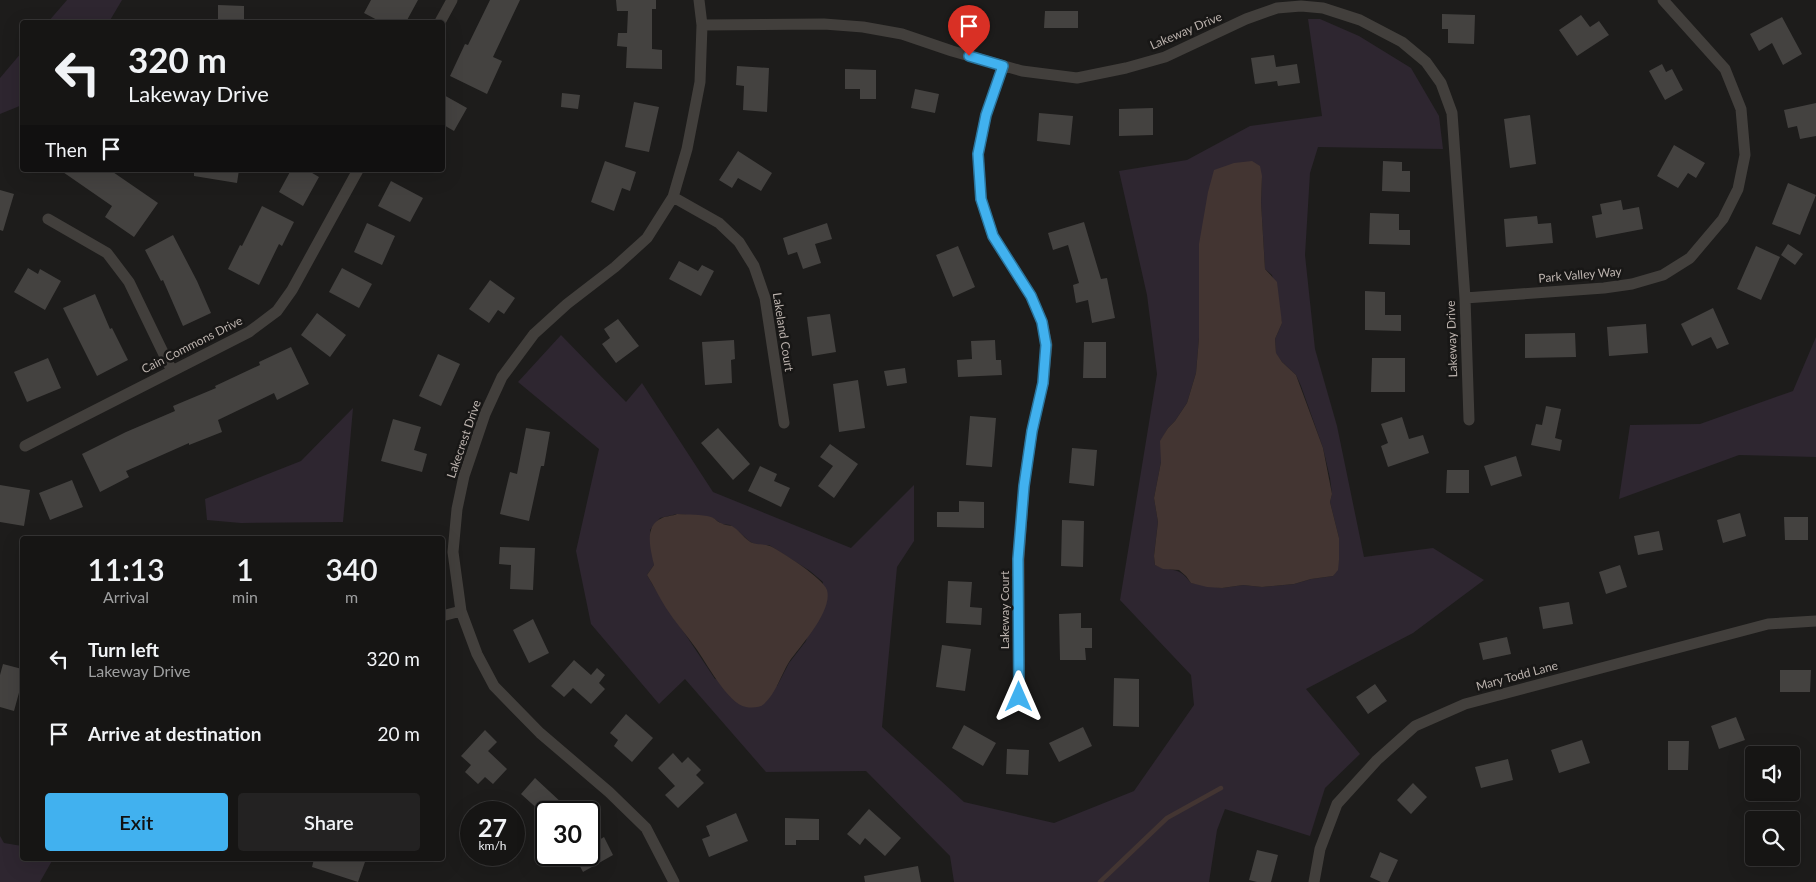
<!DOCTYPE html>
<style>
body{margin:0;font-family:Lato,sans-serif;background:#232222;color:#f1f3f6;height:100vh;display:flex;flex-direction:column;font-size:19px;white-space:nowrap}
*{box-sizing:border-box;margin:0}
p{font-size:16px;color:#9e9fa0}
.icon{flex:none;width:28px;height:28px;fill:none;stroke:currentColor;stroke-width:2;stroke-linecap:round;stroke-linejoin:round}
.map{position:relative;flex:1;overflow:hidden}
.panel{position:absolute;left:20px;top:536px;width:425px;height:325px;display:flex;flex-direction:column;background:#161514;border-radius:5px;box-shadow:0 5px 20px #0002,0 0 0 1px #353434}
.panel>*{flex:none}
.banner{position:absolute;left:20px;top:20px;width:425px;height:152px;border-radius:5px;box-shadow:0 5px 20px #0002,0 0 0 1px #353434;background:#161514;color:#f1f3f6;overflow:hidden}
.buttons{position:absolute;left:1745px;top:746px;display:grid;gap:10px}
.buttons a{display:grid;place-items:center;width:55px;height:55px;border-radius:5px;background:#161514;box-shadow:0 5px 20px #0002,0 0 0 1px #353434;font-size:25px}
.speed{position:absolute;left:460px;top:801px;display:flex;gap:10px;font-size:25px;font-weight:700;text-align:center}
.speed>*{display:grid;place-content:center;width:65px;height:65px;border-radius:50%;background:#161514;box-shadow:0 5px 20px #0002,0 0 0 1px #353434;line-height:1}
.speed small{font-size:12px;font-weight:400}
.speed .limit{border:2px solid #111;border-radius:8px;background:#fff;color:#111}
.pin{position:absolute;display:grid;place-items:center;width:42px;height:42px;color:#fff;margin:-51px -21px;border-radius:50% 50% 50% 0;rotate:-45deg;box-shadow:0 0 5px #0007}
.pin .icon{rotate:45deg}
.me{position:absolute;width:55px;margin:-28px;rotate:0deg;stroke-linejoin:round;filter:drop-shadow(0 0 4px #0008)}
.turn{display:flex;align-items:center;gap:18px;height:105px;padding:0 25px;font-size:22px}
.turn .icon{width:65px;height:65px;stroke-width:2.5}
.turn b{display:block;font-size:35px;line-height:42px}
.then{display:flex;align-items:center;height:48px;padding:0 25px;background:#0003;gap:10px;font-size:19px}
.eta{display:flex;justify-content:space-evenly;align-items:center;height:85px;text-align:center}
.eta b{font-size:30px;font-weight:600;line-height:35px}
.primary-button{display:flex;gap:10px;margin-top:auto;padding:10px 25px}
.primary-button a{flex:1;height:58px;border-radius:5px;background:#41b1ef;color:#111;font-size:20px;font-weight:600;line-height:58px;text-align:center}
.primary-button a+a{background:#232222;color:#f1f3f6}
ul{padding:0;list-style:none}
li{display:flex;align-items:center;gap:15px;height:75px;padding:0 25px}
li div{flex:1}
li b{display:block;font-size:19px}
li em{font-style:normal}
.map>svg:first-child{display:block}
.green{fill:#2e2630;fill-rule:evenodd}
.water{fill:#433532}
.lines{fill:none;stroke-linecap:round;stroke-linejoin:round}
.stream{stroke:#433532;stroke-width:4.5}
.building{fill:#444240}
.minor{stroke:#423f3c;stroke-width:11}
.route-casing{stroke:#2a739b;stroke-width:12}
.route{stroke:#41b1ef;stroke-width:9}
.labels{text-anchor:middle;stroke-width:5;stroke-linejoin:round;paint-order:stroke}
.street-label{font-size:12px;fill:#bcb3ae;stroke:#181716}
</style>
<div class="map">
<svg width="1816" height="882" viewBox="0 0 1816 882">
<rect width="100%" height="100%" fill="#1d1c1b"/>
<path class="green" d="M67,0H122L109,22H48Z
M1308,19H1320L1359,36L1411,68L1439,116L1443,149L1318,147L1310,173L1305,255L1315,349L1337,426L1364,557L1433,548L1484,580L1413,633L1306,689L1360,754L1325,788L1310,836L1225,809L1217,830L1209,882H954L950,856L866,771L766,772L685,679L659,704L591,624L576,551L599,449L518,382L561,335L626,402L642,383L713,492L851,548L914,485V541L897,567L882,727L964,802L1054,823L1134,791L1194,705L1191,675L1120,600L1157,374L1147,295L1119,171L1187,160L1250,126L1322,116ZM1262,176L1261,202L1265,269L1272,275L1282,323L1275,339L1276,354L1282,362L1296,375L1301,386L1323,448L1330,478L1332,494L1330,502L1339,538V560L1333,576L1311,579L1294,584L1262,587L1243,585L1222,588L1191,583C1178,565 1172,573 1155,565L1154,556L1158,522L1154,498L1161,462V441L1168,428L1175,421L1187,403L1196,373L1199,338ZM677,514L713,518L722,524L730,525L738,531L749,541L756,545H769L810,571L823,582L806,641L789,663L777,686L715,679L654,587L647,575L654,565L650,530L660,518Z
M22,52V105L0,114V78Z
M1816,337V457L1739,455L1619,499L1630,425L1700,424L1793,391Z
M353,408L343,522L241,523L207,520L205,499L301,461Z
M0,836L4,843L22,846V859H53L40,882H0Z"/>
<path class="water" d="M1252,161L1260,166L1262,176L1261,202L1265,269L1277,282L1282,323L1275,339L1276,353L1282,362L1296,375L1323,448L1332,494L1330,502L1339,538V560L1338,570L1333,576L1311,579L1294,584L1262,587L1243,585L1222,588L1207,587L1191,583L1186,576L1179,570L1163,569L1155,565L1154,556L1158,522L1154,498L1161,462L1160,441L1168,428L1175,421L1187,403L1196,373L1199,338V244L1208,192L1214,170L1234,163Z
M677,514C689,515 701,514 711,517C715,518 717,522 721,523C724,525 728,525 732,526C739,530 743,537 749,541C756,546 764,543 770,546C782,552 823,578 827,590C833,611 801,645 789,662C781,675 776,693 764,704C760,708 751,708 746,707C728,704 706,662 695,647C686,634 675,622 666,608C659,597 654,586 647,575L654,565C651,550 643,526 662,518C666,516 673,516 677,514Z"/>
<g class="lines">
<path class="stream" d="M1100,882L1167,818L1221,788"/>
</g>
<path class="building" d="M371,0H418L406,22H381L364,13Z
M490,0H520L493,57L502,61L487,94L450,76L465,44L468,45Z
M616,0H656V9H652V49L662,50V69L626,68L627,47L617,46L618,33H627L628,11H617Z
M218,5L244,6V22H218Z
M1045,11H1078V28H1044Z
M1442,14L1475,15L1474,44L1448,43V29H1442Z
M1581,15L1590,27L1599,21L1609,35L1577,56L1559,30Z
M1782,17L1802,54L1783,65L1772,43L1759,51L1750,34Z
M1274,55L1276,67L1297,64L1300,83L1278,86L1277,81L1255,84L1251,58Z
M1662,64L1666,72L1672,69L1683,90L1665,100L1649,71Z
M737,66L769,68L767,112L743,110L744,86L736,85Z
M845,69L876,70V99H860V89H845Z
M915,89L939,94L935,113L911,108Z
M562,93L580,95L578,109L561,107Z
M442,94L467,108L454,131L442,124Z
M634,102L659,107L649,152L625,147Z
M1816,103V136L1800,139L1797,126L1788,128L1784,110Z
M1153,108V135L1119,136V109Z
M1039,113L1073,116L1070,145L1037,141Z
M1530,115L1536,164L1510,168L1504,119Z
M1674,145L1705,163L1696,178L1688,173L1678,188L1657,176Z
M738,151L772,173L761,191L738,178L732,188L719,180Z
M605,161L636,172L630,191L622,188L614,211L591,202Z
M1383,161L1402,162V171H1410V192L1382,191Z
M60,170H110L158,203L134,237L105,217L112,206Z
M194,170H239L237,183L194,176Z
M291,170H307L319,177L303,206L279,192Z
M391,181L423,198L410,222L378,206Z
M1788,183L1816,195L1800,235L1772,224Z
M0,190L14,194L3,231L0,230Z
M1621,200L1623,210L1639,207L1643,229L1596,238L1592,216L1602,214L1600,204Z
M262,206L294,222L282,246L279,244L259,285L228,269L240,245L242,246Z
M1370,213L1399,214V230H1410V245L1369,244Z
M1537,216L1538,224L1551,223L1553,243L1506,247L1504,219Z
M1084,222L1101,279L1107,278L1115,318L1092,323L1088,300L1076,303L1073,285L1079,283L1068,245L1053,250L1048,233Z
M367,223L395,236L382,265L354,252Z
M827,223L832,239L815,244L821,263L803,269L797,252L788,255L783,238Z
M173,235L197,281L211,313L183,326L163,280L161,281L145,250Z
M1788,244L1803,254L1795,265L1781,255Z
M958,246L975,287L953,297L936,255Z
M1756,246L1780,257L1761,300L1737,289Z
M679,261L698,271L702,265L714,271L701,296L669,279Z
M28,268L38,274L40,269L61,281L45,310L14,292Z
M342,268L372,284L359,308L329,292Z
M490,280L515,298L504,314L498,310L489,323L469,309Z
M1365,291L1385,292V315H1401V331L1365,330Z
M95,294L110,329L112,328L128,360L97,376L63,308Z
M1713,308L1729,344L1717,349L1711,337L1692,346L1681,324Z
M317,313L346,335L330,357L301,335Z
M830,314L836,352L812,356L807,317Z
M618,319L639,346L616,363L602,344L610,338L604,329Z
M1646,324L1648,353L1609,356L1607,327Z
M1575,333L1576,357L1525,358V334Z
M734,340L735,359L731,360L732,383L705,385L702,342Z
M995,340L996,360H1001L1002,375L958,377L957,360L972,359L971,341Z
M1084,342H1106V378H1083Z
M291,347L309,384L277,400L274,393L218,420L222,432L189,445V443L126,471L129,477L100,492L82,454L126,432L175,411L173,406L216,388L215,386L260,365L259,362Z
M438,354L460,364L441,406L419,396Z
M48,358L61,388L27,402L14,372Z
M1372,358H1405V392H1371Z
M905,368L907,383L887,386L884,371Z
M858,380L865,428L839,432L833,384Z
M1546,406L1561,409L1555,438L1562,440L1560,451L1531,445L1536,424L1542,425Z
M970,416L996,418L992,467L966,465Z
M1402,417L1409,439L1423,435L1429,453L1388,467L1381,446L1388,443L1381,424Z
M393,419L421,427L414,450L427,454L422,472L381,461Z
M526,428L550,432L544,466H541L529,521L500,514L510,472L517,474Z
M718,428L750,464L733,480L701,443Z
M830,444L858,464L834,498L818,486L833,466L820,457Z
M1072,448L1097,450L1094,486L1069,483Z
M1516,456L1522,476L1491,486L1484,466Z
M760,466L777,474L774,481L790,488L781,507L748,491Z
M1447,470H1469V493H1446Z
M72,480L83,507L50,520L39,493Z
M0,485L30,490L24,526L0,522Z
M959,501L984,502V528L937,527V512H959Z
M1740,513L1746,536L1723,543L1717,520Z
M1784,517H1808V540H1785Z
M1062,520L1084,521L1083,567L1061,566Z
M1659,531L1663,550L1638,555L1634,536Z
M500,547L535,548L533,590L510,589L511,565L499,564Z
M1620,565L1627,587L1606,594L1599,572Z
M948,581L972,582L970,607L982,608L981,625L946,623Z
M1569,602L1573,624L1543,629L1539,607Z
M1081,613V628H1092V648H1085L1086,660H1060L1059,614Z
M533,619L549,653L529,663L513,630Z
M1507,637L1511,654L1483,660L1479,643Z
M942,645L971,649L965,691L936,687Z
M574,660L591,675L597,668L605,675L599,683L605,689L591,704L573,688L564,697L551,686Z
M3,664L22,669V690L20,689L14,711L0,707V675Z
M1780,670H1811L1810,692H1780Z
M1114,678L1139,679V727L1113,726Z
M1375,684L1387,701L1368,714L1356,697Z
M626,714L653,738L632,762L614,746L618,740L610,733Z
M1736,717L1745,740L1719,749L1711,726Z
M964,725L996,743L983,766L952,748Z
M1083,727L1092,746L1059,762L1049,743Z
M485,730L497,742L488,751L507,769L493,784L485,777L478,784L465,772L471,765L461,756Z
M1582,740L1590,763L1559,773L1551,750Z
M1668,741H1689L1688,770H1668Z
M1007,749L1029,750L1028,775L1006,774Z
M673,753L682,763L688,757L701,770L696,775L704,783L678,808L665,795L675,786L658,768Z
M1508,759L1513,780L1481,788L1475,767Z
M535,778L563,804L554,812H541L521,794Z
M1413,783L1427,797L1411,814L1397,800Z
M869,809L901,838L885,856L865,838L860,845L847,834Z
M736,813L748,841L709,857L702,839L710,836L706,826Z
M785,818L819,819V840H796V845H785Z
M604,837L613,855L583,872L574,855H589V846Z
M1257,850L1278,855L1271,882H1257L1249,880Z
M1380,852L1398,860L1388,882H1381L1370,877Z
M314,859H366L358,882L312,867Z
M918,866L921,882H865L864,876Z"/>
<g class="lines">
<path class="minor" d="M440,22L452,0
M702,25L824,24L863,27L902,34L952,51L1022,71L1077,78L1126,68L1165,57L1246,19L1277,8L1301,6L1323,8L1360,20L1402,42L1426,62L1441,83L1452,113L1465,298L1469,420
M1003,66L986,115L978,154L981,199L993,236L1031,296L1042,322L1047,345L1043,383L1032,431L1024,486L1019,559V697
M673,197L719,223L739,242L754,266L765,298L784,423
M48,219L107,253L129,282L172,371
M1465,298L1604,288L1632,284L1663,275L1690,258L1723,219L1738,189L1745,155L1741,109L1725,69L1663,0
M25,446L249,332L277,311L292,290L358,170
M442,616L461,611
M674,882L646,828L609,792L540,733L494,686L477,654L461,611L453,552L457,509L464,476L485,414L502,377L534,334L567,304L615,267L647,238L673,197L687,149L700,82L702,25L699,0
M1314,882L1320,849L1337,804L1377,760L1415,726L1465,704L1768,624L1816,621"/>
</g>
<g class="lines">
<g class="route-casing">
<path id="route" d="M969,56L1003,66L986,115L978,154L981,199L993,236L1031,296L1042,322L1046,345L1043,383L1032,431L1024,486L1018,559L1019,697"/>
</g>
<use href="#route" class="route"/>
</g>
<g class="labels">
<g class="street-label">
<text transform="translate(1186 31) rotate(-23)" y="4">Lakeway Drive</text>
<text transform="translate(1580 275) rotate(-5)" y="4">Park Valley Way</text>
<text transform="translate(783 332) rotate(81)" y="4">Lakeland Court</text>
<text transform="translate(1452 339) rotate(-92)" y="4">Lakeway Drive</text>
<text transform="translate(192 345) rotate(-27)" y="4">Cain Commons Drive</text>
<text transform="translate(464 439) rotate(-71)" y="4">Lakecrest Drive</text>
<text transform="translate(1005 610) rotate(-90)" y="4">Lakeway Court</text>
<text transform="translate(1517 676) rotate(-15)" y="4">Mary Todd Lane</text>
</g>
</g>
</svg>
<div class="buttons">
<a><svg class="icon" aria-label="sound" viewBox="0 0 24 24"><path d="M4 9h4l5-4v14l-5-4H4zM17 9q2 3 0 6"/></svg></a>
<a><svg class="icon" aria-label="search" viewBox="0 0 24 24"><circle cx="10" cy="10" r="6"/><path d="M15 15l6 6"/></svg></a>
</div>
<div class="speed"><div>27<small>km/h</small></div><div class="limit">30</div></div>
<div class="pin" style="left:969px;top:56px;background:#d93025"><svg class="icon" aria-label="arrive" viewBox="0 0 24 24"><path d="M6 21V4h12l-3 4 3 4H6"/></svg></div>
<svg class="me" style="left:1019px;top:697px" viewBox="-20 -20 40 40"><path d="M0-17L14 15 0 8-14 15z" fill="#41b1ef" stroke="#fff" stroke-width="4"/></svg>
<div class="banner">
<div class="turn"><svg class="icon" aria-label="left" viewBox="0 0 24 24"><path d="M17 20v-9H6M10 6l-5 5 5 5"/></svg><div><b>320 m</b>Lakeway Drive</div></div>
<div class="then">Then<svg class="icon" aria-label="arrive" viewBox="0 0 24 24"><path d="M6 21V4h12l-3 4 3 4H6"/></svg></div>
</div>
<section class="panel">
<div class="eta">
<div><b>11:13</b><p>Arrival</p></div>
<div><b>1</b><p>min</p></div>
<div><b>340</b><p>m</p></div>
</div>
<ul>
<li><svg class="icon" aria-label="left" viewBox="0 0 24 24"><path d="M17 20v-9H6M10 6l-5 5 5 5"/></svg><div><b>Turn left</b><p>Lakeway Drive</p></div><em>320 m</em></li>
<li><svg class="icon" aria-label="arrive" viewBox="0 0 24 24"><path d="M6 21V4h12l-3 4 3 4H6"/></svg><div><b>Arrive at destination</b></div><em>20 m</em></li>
</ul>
<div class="primary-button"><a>Exit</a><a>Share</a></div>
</section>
</div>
